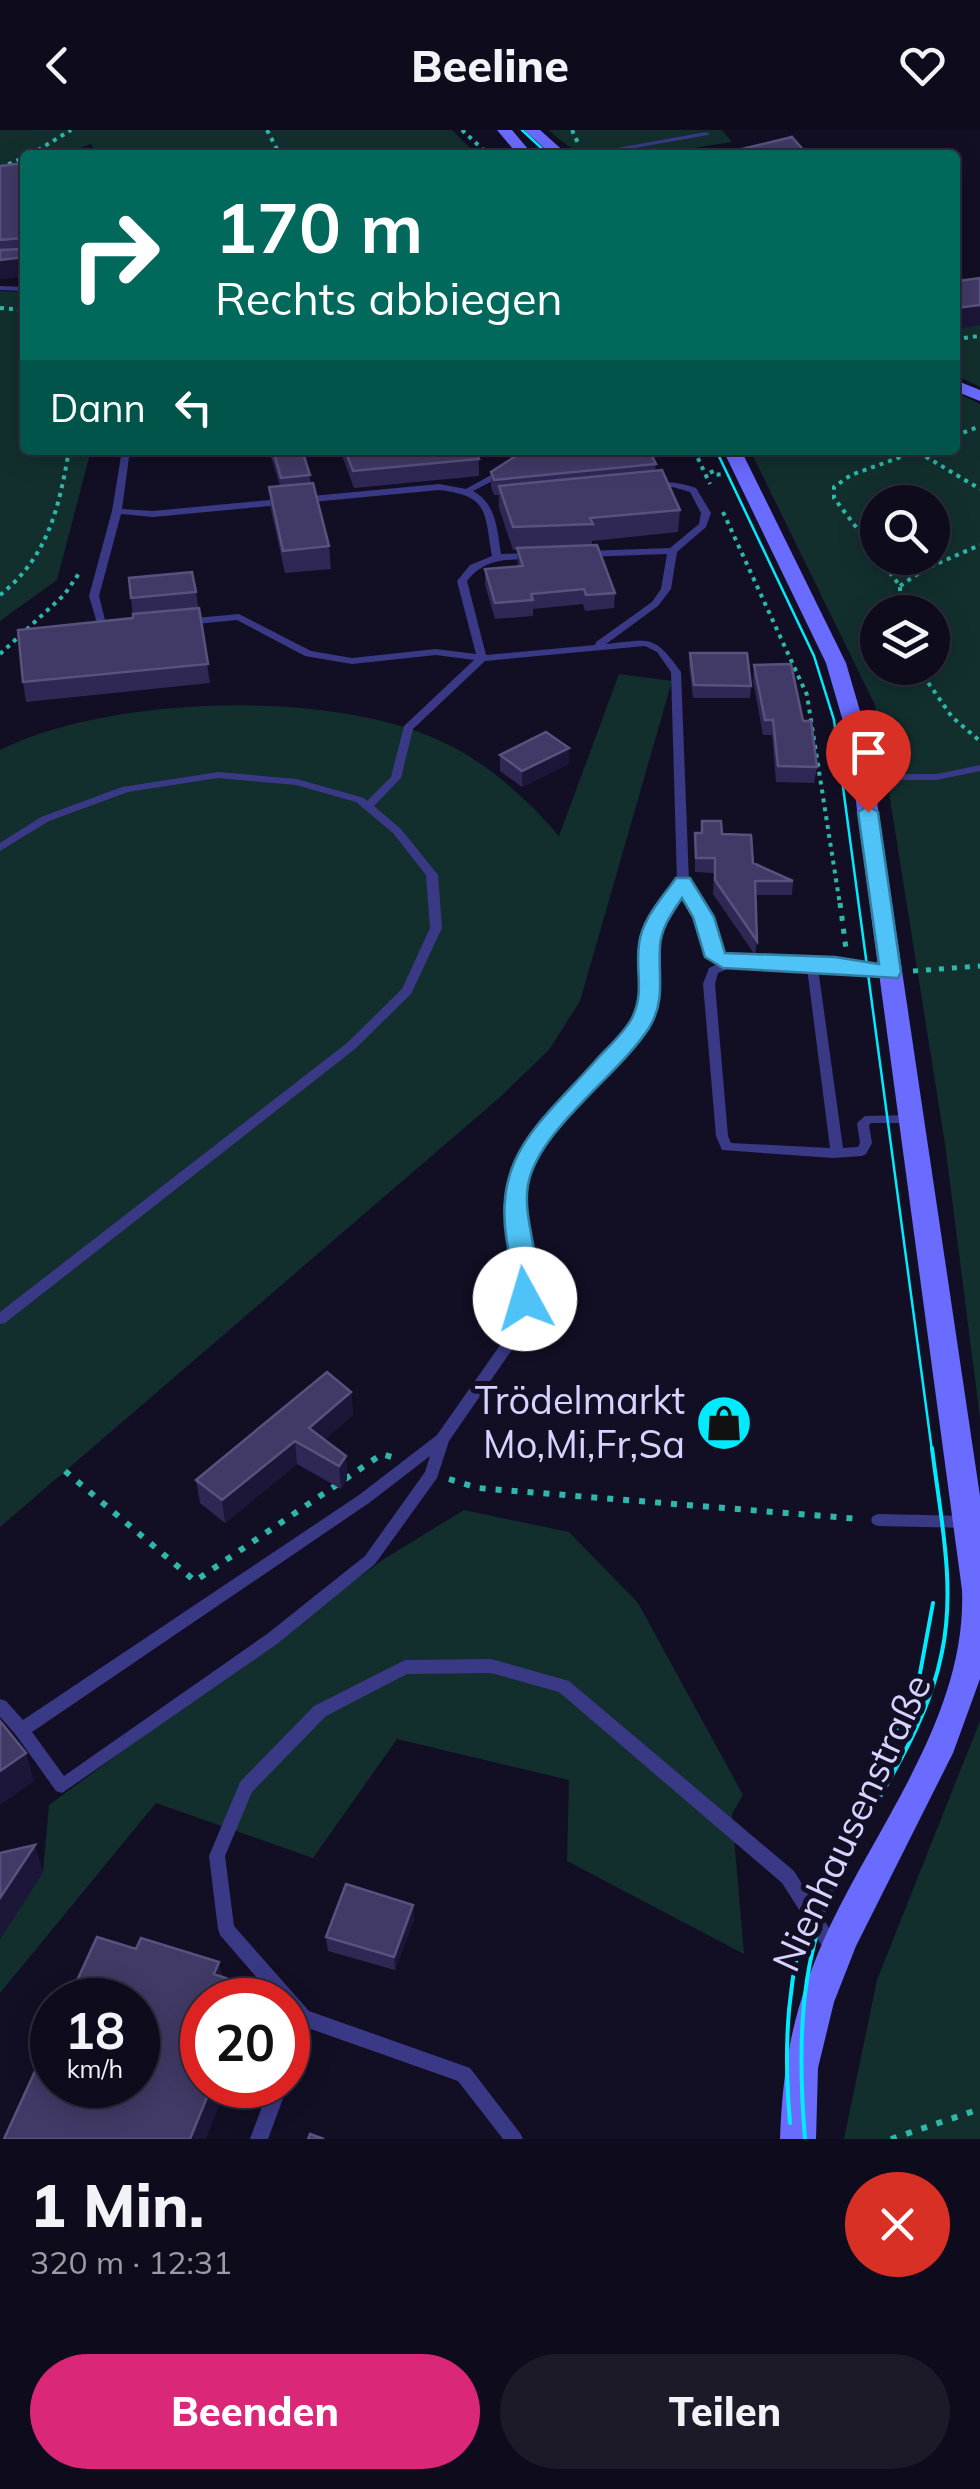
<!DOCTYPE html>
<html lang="de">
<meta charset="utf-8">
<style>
body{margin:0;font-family:Mulish,sans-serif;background:#1c1929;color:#f1f3f6;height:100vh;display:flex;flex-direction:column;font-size:38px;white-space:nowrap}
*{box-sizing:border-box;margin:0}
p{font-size:32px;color:#9b9ba3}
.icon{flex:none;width:55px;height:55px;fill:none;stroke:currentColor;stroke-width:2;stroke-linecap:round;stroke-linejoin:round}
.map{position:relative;height:2009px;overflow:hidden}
.side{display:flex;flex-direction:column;background:#0e0b1c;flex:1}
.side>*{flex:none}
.banner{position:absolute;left:20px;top:20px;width:940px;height:305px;border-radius:10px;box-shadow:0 5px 25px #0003,0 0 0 2px #2e2b3b;background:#00695c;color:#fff;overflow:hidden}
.tools{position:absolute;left:860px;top:355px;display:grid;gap:20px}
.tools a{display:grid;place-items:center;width:90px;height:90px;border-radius:50%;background:#0e0b1c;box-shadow:0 5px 25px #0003,0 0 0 2px #2e2b3b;font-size:50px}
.speed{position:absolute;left:30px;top:1848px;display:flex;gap:20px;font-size:50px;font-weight:700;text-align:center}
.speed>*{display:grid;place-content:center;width:130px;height:130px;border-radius:50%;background:#0e0b1c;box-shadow:0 5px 25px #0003,0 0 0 2px #2e2b3b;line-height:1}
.speed small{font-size:25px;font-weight:400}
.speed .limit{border:15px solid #d22;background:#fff;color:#111}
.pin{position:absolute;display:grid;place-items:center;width:85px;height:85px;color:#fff;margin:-102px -42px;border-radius:50% 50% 50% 0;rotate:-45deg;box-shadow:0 0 10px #0007}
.pin .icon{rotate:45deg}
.me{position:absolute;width:110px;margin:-55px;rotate:354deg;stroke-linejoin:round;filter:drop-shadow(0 0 8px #0008)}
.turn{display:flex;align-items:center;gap:35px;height:210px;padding:0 30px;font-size:45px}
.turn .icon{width:130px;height:130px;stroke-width:2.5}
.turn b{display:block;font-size:70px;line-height:85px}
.then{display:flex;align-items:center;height:95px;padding:0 30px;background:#0003;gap:20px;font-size:38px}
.round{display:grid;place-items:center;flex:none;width:105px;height:105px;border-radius:52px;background:#1c1929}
.overview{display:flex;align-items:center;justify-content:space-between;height:170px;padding:0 30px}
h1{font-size:60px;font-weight:800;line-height:75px}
.primary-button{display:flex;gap:20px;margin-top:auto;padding:20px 30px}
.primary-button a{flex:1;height:115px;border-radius:60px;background:#db2777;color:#fff;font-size:40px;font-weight:800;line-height:115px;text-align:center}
.primary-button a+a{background:#1c1929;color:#f1f3f6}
header{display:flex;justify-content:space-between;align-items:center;height:130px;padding:0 30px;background:#0e0b1c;font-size:45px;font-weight:800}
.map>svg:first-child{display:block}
.green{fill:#122f2e;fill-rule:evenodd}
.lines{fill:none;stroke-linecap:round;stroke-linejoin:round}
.path-far2{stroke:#2eb8ab;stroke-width:4;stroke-dasharray:4 5;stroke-linecap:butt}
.path-far1{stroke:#2eb8ab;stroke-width:5;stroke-dasharray:5 8;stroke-linecap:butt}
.path{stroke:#2eb8ab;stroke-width:6;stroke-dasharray:6 10;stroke-linecap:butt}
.lane{fill:#3a3985;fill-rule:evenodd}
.secondary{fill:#6a6bff;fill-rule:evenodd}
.tram-far1{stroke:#00ecfe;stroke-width:2.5}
.tram{stroke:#00ecfe;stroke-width:4}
.wall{fill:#2f2854}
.shaded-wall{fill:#1c1639}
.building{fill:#413a66;stroke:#58527e;stroke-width:2.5}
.route{fill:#4fc3f7;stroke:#337fa1;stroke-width:2.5}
.labels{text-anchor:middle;stroke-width:10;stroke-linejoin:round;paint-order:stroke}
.poi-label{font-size:38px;fill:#d7d3ff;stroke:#120f25;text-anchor:end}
.street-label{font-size:38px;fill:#d7d3ff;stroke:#120f25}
</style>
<header><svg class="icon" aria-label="back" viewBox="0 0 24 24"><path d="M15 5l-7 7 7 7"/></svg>Beeline<svg class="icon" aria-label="heart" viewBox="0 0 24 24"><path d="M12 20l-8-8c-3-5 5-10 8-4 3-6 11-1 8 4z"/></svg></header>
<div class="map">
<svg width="980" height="2009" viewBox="0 0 980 2009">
<rect width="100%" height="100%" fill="#120f25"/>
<path class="green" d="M0,0H452L477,25H97L91,14L61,25H25V38L0,47Z
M548,0H722L732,12C696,17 613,35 581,22C569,18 558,8 548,0Z
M955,141L980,163V257L955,245Z
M0,161L25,162V320H91L57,450L0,491Z
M955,262L980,274V1288L945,1014L875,575L750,320H955ZM878,372H932V428H878ZM878,482H932V538H878Z
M619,544L672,551L580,871L549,920L499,968L0,1397V620C110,565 337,558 447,614C490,635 528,670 559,706Z
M464,1380L569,1402L638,1473L743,1665L732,1684L744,1824L567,1731L569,1650L397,1609L313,1728L156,1673L0,1863V1809L43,1742L49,1675L384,1429Z
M980,1591V2009H844L877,1850Z"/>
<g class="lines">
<path class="path-far2" d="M267,0L280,25
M462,0L489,25
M572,0L578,13
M30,25L71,0
M0,38L25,27
M0,178L25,180
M955,209L980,206
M955,306L980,296
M694,320L710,354
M918,322L980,359
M711,340L713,345L723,344
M723,382L807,565L840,775
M878,426L834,368V357L851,345L920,320
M879,428L900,456V482
M900,456L925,439L980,415
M0,465C48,427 59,378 69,320
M0,524L64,465L80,442
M918,538L952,587L980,611"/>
<path class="path-far1" d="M840,773L846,819
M913,841L980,836"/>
<path class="path" d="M65,1341L195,1451L382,1324L392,1327
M449,1349L478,1358L860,1389
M891,2009L980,1979"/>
<path class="lane" d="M706,2L710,4L708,5L595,25H578Z
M0,156L25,157V161L0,160Z
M122,320H130L122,379L153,381L439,354L466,359L500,340H506V344L473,361C497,374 497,400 501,424L535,423L540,426L535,429C507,430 486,427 467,451L486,525L595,515L596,512L652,472L661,459L667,424L585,427L580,424L585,421L670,418L699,394L701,383L690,362L673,357L655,359L651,356C666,349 680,353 696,358L711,383L706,397L677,422L671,459L658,476L606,514C650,510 653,503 681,542L689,752L709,787L721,825L731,829L835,830L895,839L897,842L895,845L891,846L835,838H818L843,1018L858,1017L860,1013L857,993L865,986L912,985L918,989L912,993H871L869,995L872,1013L866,1024L862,1026L833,1028L722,1020L716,1006L703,854L709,838L720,833L710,827L697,787L683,761L662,791L655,814L658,864L646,895L534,1024L522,1056V1101L534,1147L531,1192L449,1311L437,1348L375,1434L277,1514L62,1663L56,1661L16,1605L0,1587V1569L6,1571L23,1590L359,1365L437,1305L517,1191L520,1147L508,1101L510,1056L522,1022L635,893L646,864L643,814L650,791L677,752L671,542L657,522L645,516L485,531L413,599L401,648L374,676L401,699L438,745L442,798L411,864L355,919L5,1193L0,1194V1182L347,913L402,859L430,798L426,745L393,703L356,672L296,655L218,648L128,662L49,691L0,721V713L41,687L122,657L218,642L297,649L364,668L367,671L391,647L404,596L474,530L436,525L352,534L305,526L237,490L185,495L180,492L185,489L239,484L311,521L352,528L436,519L476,524L457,451L470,435L492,426C484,382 490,366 439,360L153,387L121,384L99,466L107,498L115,500L110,503H100L89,466L112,381ZM732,837L807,838L830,1018L731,1013L728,1006L715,854L718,843ZM430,1326L425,1342L365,1426L267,1504L64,1646L32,1602L369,1373Z
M980,635V641L937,650H863L858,647L863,644H937Z
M878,1384L969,1386L974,1388L976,1392L974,1396L969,1398L878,1396L873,1394L871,1390L873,1386Z
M491,1529L569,1551L794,1741L842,1819L840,1825L834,1827L828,1825L782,1753L559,1562L491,1543L407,1544L326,1586L252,1662L225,1726L234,1796L309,1881L470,1938L520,2003L523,2009H503L458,1951L308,1898L294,1937L288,1940V1907L294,1890L288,1883V1870H276L220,1805L218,1799L209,1726L238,1657L240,1652L314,1576L405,1530Z
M288,1954V1955L268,2009H250L270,1955Z"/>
<path class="secondary" d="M497,0H512L533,25H518Z
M524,0H540L568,25H552Z
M955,250L980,260V271L955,261Z
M723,320H741L846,533L867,605L980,1366V1549L953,1623L856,1816L834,1872L818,1938L816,2009H780C783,1927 795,1872 830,1796C880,1691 967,1582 962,1460L847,605L826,533Z"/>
<path class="tram-far1" d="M522,0L549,25
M716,320L814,526L834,590L932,1321"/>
<path class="tram" d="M889,1615L918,1554L933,1473
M790,1993C783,1915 787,1842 813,1767
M805,2009C797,1912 799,1823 843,1735C877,1665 927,1600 942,1522C956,1455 940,1385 932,1318"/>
</g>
<path class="wall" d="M25,33V146L0,149V36Z
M269,320H309L302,321L329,416L331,439L285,443L271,380L269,357L280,356Z
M340,320H475L479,329V346L354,358Z
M510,320H649L656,334L655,340L680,380L678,402L592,411V415L615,463L614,478L585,481L583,474L533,479V486L495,489L485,455V439L518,436L517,420H513L499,378V365H494L491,357V342L514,327H512Z
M129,448L196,462L210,553L26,572L23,552L133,488Z
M690,523L751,556L750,568H693L689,535Z
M754,535L803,591L817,637L814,653L776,652L772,605H763L753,550Z
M500,625L569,634L522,657L500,641Z
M702,691L722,704L753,733L793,751L792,765H755L757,811L755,825L713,764L714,743L695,742V703H701Z
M351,1262L353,1285L325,1309L346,1326L347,1349L341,1359L297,1334L225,1393L200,1373L196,1350Z
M413,1775L414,1789L395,1840L328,1821L326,1807Z"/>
<path class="shaded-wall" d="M25,127V146L0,149V130Z
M980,175V195L955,199V178Z
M569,618V634L522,657V641Z
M351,1262L353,1285L311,1321L309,1298Z
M295,1311L297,1334L225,1393L222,1370Z
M346,1326L347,1349L341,1359L339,1336Z
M26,1623L34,1651L0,1675V1641Z
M35,1715L43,1742L0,1809V1768Z
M413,1775L414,1789L395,1840L394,1827Z
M219,1832L224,1858L214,1844Z
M251,1857L254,1870H246Z
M212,1955H227L206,2009H190Z"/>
<path class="building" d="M792,7L807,24L748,25L742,19Z
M25,33V111L22,108L0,110V36Z
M25,114V127L0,130V120L22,119Z
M955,147L959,151L980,148V175L955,178Z
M273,320H302L310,345L281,348Z
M345,320H475L479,329L353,341Z
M549,320H649L656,334L494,350L491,342L519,324Z
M662,340L680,380L590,388L593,394L513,397L499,356Z
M313,353L329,416L283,421L269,357Z
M597,415L615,463L586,465L584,459L531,464L533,470L495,473L485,439L523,436L517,418Z
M192,442L196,462L131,468L129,448Z
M199,478L208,534L23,552L18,500L133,488V484Z
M690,523H747L751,556L694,555Z
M791,534L803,591H811L817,637L778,636L773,590H765L754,535Z
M546,602L569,618L522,641L500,625Z
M702,691H721L722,704L751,705L753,733L793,751H755L757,811L715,750V728H696L695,703H702Z
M327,1242L351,1262L309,1298L346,1326L339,1336L295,1311L222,1370L196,1350Z
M0,1591L26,1623L0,1641Z
M35,1715L0,1768V1723Z
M346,1754L413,1775L394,1827L326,1807Z
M97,1807L136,1819L141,1808L219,1832L214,1844L251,1857L246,1870H202V1955H212L190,2009H4L52,1904V1955H138V1870H68Z
M310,2004L324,2009H308Z"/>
<path class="route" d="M868,676L878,682L901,842L898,848L723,838L705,827L693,787L682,768C672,783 661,798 660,816C658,847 666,870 649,898C618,946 538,1000 528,1055C521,1093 549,1147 534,1176H517C510,1163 515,1146 511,1132C486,1029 535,999 597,929C609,916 624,903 632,888C645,861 635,841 639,814C642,789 662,768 676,748H690L714,787L725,823L835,827L879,834L858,682Z"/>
<defs>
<g id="shop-disc" transform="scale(2.875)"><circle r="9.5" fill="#00ecfe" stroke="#120f25"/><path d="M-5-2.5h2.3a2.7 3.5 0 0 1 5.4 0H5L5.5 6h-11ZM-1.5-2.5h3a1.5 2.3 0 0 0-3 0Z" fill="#111"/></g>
</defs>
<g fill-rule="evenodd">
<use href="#shop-disc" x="724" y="1293"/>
</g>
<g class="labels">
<g class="poi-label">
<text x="685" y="1284">Trödelmarkt<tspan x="685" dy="44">Mo,Mi,Fr,Sa</tspan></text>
</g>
<g class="street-label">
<text transform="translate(852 1693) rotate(-65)" y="13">Nienhausenstraße</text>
</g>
</g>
</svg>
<div class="tools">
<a><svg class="icon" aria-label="search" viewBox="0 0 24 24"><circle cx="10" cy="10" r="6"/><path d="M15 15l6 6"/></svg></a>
<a><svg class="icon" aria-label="layers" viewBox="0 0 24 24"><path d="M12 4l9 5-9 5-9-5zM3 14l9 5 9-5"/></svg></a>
</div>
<div class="speed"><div>18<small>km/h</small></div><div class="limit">20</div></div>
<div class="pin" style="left:868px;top:682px;background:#d93025"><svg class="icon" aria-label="arrive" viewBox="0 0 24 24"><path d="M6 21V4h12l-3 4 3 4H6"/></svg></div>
<svg class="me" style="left:525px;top:1169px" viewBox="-20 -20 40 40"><circle r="19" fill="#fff"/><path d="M0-13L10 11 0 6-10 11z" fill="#4fc3f7"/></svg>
<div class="banner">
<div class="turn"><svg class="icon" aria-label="right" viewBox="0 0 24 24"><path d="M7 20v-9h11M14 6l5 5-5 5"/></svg><div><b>170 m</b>Rechts abbiegen</div></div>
<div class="then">Dann<svg class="icon" aria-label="left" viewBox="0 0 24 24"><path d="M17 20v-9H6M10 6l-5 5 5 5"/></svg></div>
</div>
</div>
<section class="side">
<div class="overview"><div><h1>1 Min.</h1><p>320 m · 12:31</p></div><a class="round" style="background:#d93025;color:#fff"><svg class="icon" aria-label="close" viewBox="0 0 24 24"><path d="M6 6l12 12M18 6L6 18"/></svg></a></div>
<div class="primary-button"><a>Beenden</a><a>Teilen</a></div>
</section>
